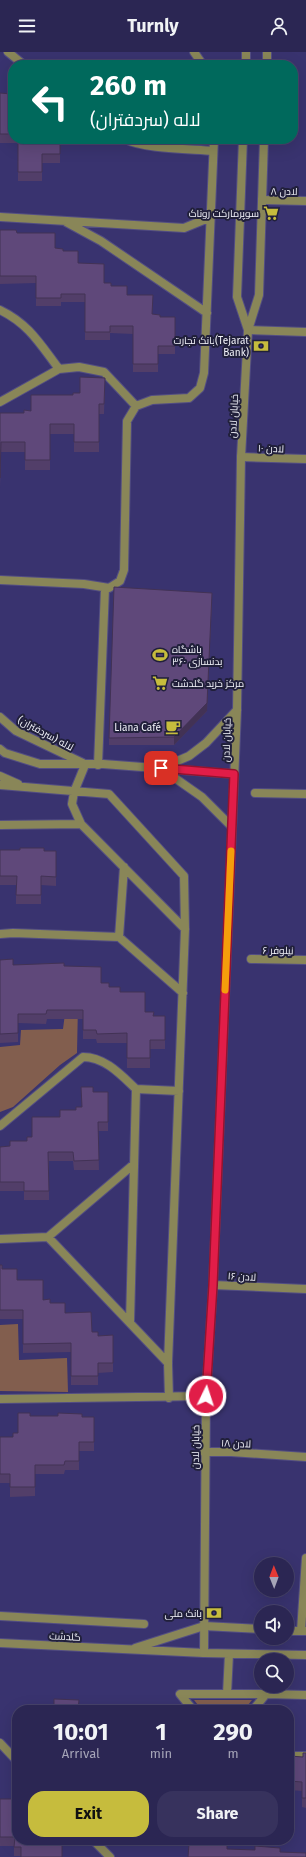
<!DOCTYPE html>
<meta charset="utf-8">
<style>
body{margin:0;font-family:"Fira Sans",Cairo,sans-serif;background:#37325d;color:#f1f3f6;height:100vh;display:flex;flex-direction:column;font-size:15px;white-space:nowrap}
*{box-sizing:border-box;margin:0}
p{font-size:13px;color:#a6a5b8}
.icon{flex:none;width:22px;height:22px;fill:none;stroke:currentColor;stroke-width:2;stroke-linecap:round;stroke-linejoin:round}
.map{position:relative;flex:1;overflow:hidden}
.details{position:absolute;left:12px;top:1653px;width:282px;height:140px;display:flex;flex-direction:column;background:#2b2653;border-radius:16px;box-shadow:0 4px 16px #0002,0 0 0 1px #47436a}
.details>*{flex:none}
.top-card{position:absolute;left:8px;top:8px;width:290px;height:84px;border-radius:16px;box-shadow:0 4px 16px #0002,0 0 0 1px #47436a;background:#00695c;color:#fff;overflow:hidden}
.needle{width:26px;rotate:359deg}
.controls{position:absolute;left:254px;top:1505px;display:grid;gap:8px}
.controls a{display:grid;place-items:center;width:40px;height:40px;border-radius:50%;background:#2b2653;box-shadow:0 4px 16px #0002,0 0 0 1px #47436a;font-size:20px}
.pin{position:absolute;display:grid;place-items:center;width:34px;height:34px;color:#fff;margin:-17px;border-radius:8px;box-shadow:0 2px 6px #0006}
.me{position:absolute;width:44px;margin:-22px;rotate:4deg;stroke-linejoin:round;filter:drop-shadow(0 0 3px #0008)}
.turn{display:flex;align-items:center;gap:14px;height:84px;padding:0 16px;font-size:18px}
.turn .icon{width:52px;height:52px;stroke-width:2.5}
.turn b{display:block;font-size:28px;line-height:34px}
.eta{display:flex;justify-content:space-evenly;align-items:center;height:68px;text-align:center}
.eta b{font-size:24px;font-weight:700;line-height:28px}
.primary-button{display:flex;gap:8px;margin-top:auto;padding:8px 16px}
.primary-button a{flex:1;height:46px;border-radius:16px;background:#c6bc3d;color:#111;font-size:16px;font-weight:700;line-height:46px;text-align:center}
.primary-button a+a{background:#37325d;color:#f1f3f6}
header{display:flex;justify-content:space-between;align-items:center;height:52px;padding:0 16px;background:#2b2653;font-size:18px;font-weight:700}
.map>svg:first-child{display:block}
.green{fill:#825e4e}
.lines{fill:none;stroke-linecap:round;stroke-linejoin:round}
.minor-casing{stroke:#534e83;stroke-width:10}
.tertiary-casing{stroke:#534e83;stroke-width:10}
.minor{stroke:#898658;stroke-width:8}
.tertiary{stroke:#898658;stroke-width:8}
.wall{fill:#523e69}
.shaded-wall{fill:#423255}
.building{fill:#5f487a;stroke:#423255}
.route-casing{stroke:#92132f;stroke-width:10}
.route{stroke:#e11d48;stroke-width:7}
.slow{stroke:#f59e0b;stroke-width:7}
.labels{text-anchor:middle;stroke-width:4;stroke-linejoin:round;paint-order:stroke}
.street-label{font-size:10px;fill:#f3f4fb;stroke:#21203b}
.poi-label{font-size:10px;fill:#f3f4fb;stroke:#21203b;text-anchor:end}
</style>
<header><svg class="icon" aria-label="menu" viewBox="0 0 24 24"><path d="M4 6h16M4 12h16M4 18h16"/></svg>Turnly<svg class="icon" aria-label="person" viewBox="0 0 24 24"><circle cx="12" cy="8" r="4"/><path d="M4 21q1-7 8-7t8 7"/></svg></header>
<div class="map">
<svg width="306" height="1805" viewBox="0 0 306 1805">
<rect width="100%" height="100%" fill="#39336f"/>
<path class="green" d="M78,953L77,1001L60,1013L13,1055L0,1060V995L20,993L21,978L63,977L66,954Z
M18,1272L19,1308L67,1306L68,1340L0,1339V1273Z
M194,1648H252L244,1658H202Z"/>
<g class="lines">
<g class="minor-casing">
<path id="minor" d="M8,0L24,13
M194,0L203,13
M125,87C143,97 191,97 213,99
M262,148L306,149
M0,165L184,176L211,165
M66,170L101,189L207,261
M0,258C29,272 40,292 59,317
M248,278L306,280
M0,350L59,317L79,315L104,320L136,354
M241,405L306,407
M0,528L84,532L109,536L120,529L124,518L127,369L136,354L152,348L189,346L200,336L204,321L214,87
M85,713L74,740L72,752L81,772L185,877
M98,713L105,536
M0,724L18,732
M0,733L109,742L184,824L185,877L168,1311L169,1346
M255,741L306,742
M0,773L81,772
M0,882L13,881L119,885L183,941
M119,885L124,815
M251,907L306,908
M136,1037L179,1039
M0,1074L83,1005C105,1005 121,1023 136,1037L130,1270
M48,1185L168,1311
M0,1187L48,1185L134,1112
M213,1233L306,1237
M0,1347L206,1344
M204,1400H231L306,1405
M0,1564L144,1572
M287,1579H305
M301,1579L306,1506
M0,1591L204,1601L306,1603
M135,1596L204,1574L261,1577
M227,1642L229,1602
M193,1658L180,1642H266
M253,1658L266,1642L306,1643
M0,1691L17,1709
M289,1704H306
M93,1788L110,1805"/>
</g>
<g class="tertiary-casing">
<path id="tertiary" d="M246,13V0
M267,13V0
M243,87L237,245L248,278
M0,665L16,679L83,711
M0,697L5,701L40,712H103L234,722
M163,715L189,704L206,691L237,658
M162,717L202,745L232,775
M204,1601L206,1344L213,1233L237,658L241,405L248,278L259,243L264,87"/>
</g>
<use href="#minor" class="minor"/>
<use href="#tertiary" class="tertiary"/>
</g>
<path class="wall" d="M0,41L11,50H13V87H60V111H42V129H18V91H0Z
M0,178L17,181L63,199L104,231L111,234L127,243L152,262L160,265H175V302H158V320H133V282L110,281V288H85V250H61V254H36V231L0,232Z
M105,326L104,362H99V400H74V382H50V418H25V400H1L0,436V361H24L31,359L80,341Z
M212,548L207,659L174,693H109V686Z
M0,798L56,799V834L41,833V852H16V833H0Z
M13,913L64,914L120,940L145,960L154,964H165V997H150V1016H127V991H97L96,987H83V967H47L46,972L18,971V990L0,991V928Z
M93,1040H108V1079H98L99,1118H74L73,1109H49V1148H24V1139H0V1095L10,1094L27,1089L60,1065L76,1058L81,1055Z
M0,1213L2,1217L17,1228L43,1248L65,1261L92,1280L98,1284L113,1283V1320L98,1321V1333H71V1300L23,1301V1267H0Z
M30,1364L94,1365V1399H79V1418H65L64,1422H35V1444L10,1445V1431H0V1385H13L18,1381Z
M306,1701V1756L302,1755V1739L289,1738V1720Z
M0,1747L13,1765L17,1788H62L21,1804H14V1794H0Z
M155,1788H179V1794H155Z"/>
<path class="shaded-wall" d="M212,541L207,659L174,693V685Z"/>
<path class="building" d="M0,41L11,42V50H13V82H0Z
M18,87H60V102H42V120H18Z
M0,178H16L17,181H55V196L63,197V199H78V211L104,212V231H111V234H127V243H153L152,262L160,263V265H175V294H158V312H133V274H110V280H85V242H61V246H36V224H0Z
M80,325L105,326L104,352H99V390H74V372H50V408H25V390H1L0,426V361H24V358L31,359V343H73V341H80Z
M114,535L212,541L207,651L174,685L109,686Z
M20,796H44V799H56V825L41,824V843H16L17,824H0V798H20Z
M13,907V913L64,911V914L101,915V931H109V935H120V940H145V960H154L153,964H165V988H150V1006H127V981L97,982L96,978H83V958H47L46,962H18V981L0,982V908Z
M81,1035H93V1040H108V1070H98L99,1108L74,1109L73,1100H48L49,1139H24V1130H0V1095L10,1094V1089H27V1085H32V1065H60V1058H76V1055H82Z
M0,1213H2V1217H17V1228H43V1248L50,1247V1251H65V1261L91,1260L92,1280H98V1284L113,1283V1311H98V1324H71V1291L23,1292V1258H0Z
M18,1361H30V1364H58V1361L82,1362V1365H94V1390H79V1409H65L64,1413H35V1435H10V1422H0V1385H13V1381H18Z
M54,1647L79,1648L78,1658H54Z
M303,1701H306V1746H302V1730L289,1729L290,1704L303,1705Z
M0,1747H14L13,1765H17V1788H62V1805H21V1795H14L15,1785H0Z
M189,1792L227,1793V1797L255,1798V1794L280,1796V1800L306,1801V1805H188Z"/>
<g class="lines">
<g class="route-casing">
<path id="route" d="M161,716L234,722L213,1233L206,1344"/>
</g>
<use href="#route" class="route"/>
<path class="slow" d="M225,938L231,799"/>
</g>
<defs>
<g id="supermarket-bare" transform="scale(1.2)"><path d="M-6-5.5h2.5l.6 2H6L4.5 2H-2.5L-4.4-4H-6ZM-1.5 3.2a1.3 1.3 0 1 0 .1 0ZM3 3.2a1.3 1.3 0 1 0 .1 0Z" fill="#c6bc3d" stroke="#21203b" stroke-width="2.5" paint-order="stroke"/></g>
<g id="bank-bare" transform="scale(1.2)"><path d="M-6-4H6V4H-6ZM0-2.3a2.3 2.3 0 1 0 0 4.6a2.3 2.3 0 1 0 0-4.6Z" fill="#c6bc3d" stroke="#21203b" stroke-width="2.5" paint-order="stroke"/></g>
<g id="stadium-bare" transform="scale(1.2)"><path d="M0-5a6.5 5 0 1 0 0 10a6.5 5 0 1 0 0-10ZM-3.5-1.8h7v3.6h-7Z" fill="#c6bc3d" stroke="#21203b" stroke-width="2.5" paint-order="stroke"/></g>
<g id="cafe-bare" transform="scale(1.2)"><path d="M-5.5-4.5H6V0H3Q3 3.5 0 3.5H-2.5Q-5.5 3.5-5.5 0ZM3-3.2v2h1.7v-2ZM-6 4.5H4V6H-6Z" fill="#c6bc3d" stroke="#21203b" stroke-width="2.5" paint-order="stroke"/></g>
</defs>
<g fill-rule="evenodd">
<use href="#supermarket-bare" x="271" y="161"/>
<use href="#bank-bare" x="261" y="294"/>
<use href="#stadium-bare" x="160" y="603"/>
<use href="#supermarket-bare" x="160" y="631"/>
<use href="#cafe-bare" x="173" y="675"/>
<use href="#bank-bare" x="214" y="1561"/>
</g>
<g class="labels">
<g class="street-label">
<text transform="translate(284 139) rotate(1)" y="4">۸ لادن</text>
<text transform="translate(233 364) rotate(-87)" y="4">خیابان لادن</text>
<text transform="translate(271 396) rotate(2)" y="4">۱۰ لادن</text>
<text transform="translate(46 681) rotate(28)" y="4">لاله (سردفتران)</text>
<text transform="translate(226 688) rotate(-88)" y="4">خیابان لادن</text>
<text transform="translate(278 898) rotate(1)" y="4">۶ نیلوفر</text>
<text transform="translate(242 1224) rotate(3)" y="4">۱۶ لادن</text>
<text transform="translate(236 1391) rotate(2)" y="4">۱۸ لادن</text>
<text transform="translate(195 1395) rotate(-89)" y="4">خیابان لادن</text>
<text transform="translate(65 1584) rotate(3)" y="4">گلدشت</text>
</g>
<g class="poi-label">
<text x="259" y="165">سوپرمارکت روناک</text>
<text x="249" y="292">بانک تجارت(Tejarat<tspan x="249" dy="12">Bank)</tspan></text>
<text x="172" y="601" text-anchor="start">باشگاه<tspan x="172" dy="12">بدنسازی ۳۶۰</tspan></text>
<text x="172" y="635" text-anchor="start">مرکز خرید گلدشت</text>
<text x="161" y="679">Liana Café</text>
<text x="202" y="1565">بانک ملی</text>
</g>
</g>
</svg>
<div class="controls">
<a><svg class="needle" viewBox="-14 -14 28 28"><path d="M0-13l5 13h-10z" fill="#e53935"/><path d="M0 13l5-13h-10z" fill="#a6a5b8"/></svg></a>
<a><svg class="icon" aria-label="sound" viewBox="0 0 24 24"><path d="M4 9h4l5-4v14l-5-4H4zM17 9q2 3 0 6"/></svg></a>
<a><svg class="icon" aria-label="search" viewBox="0 0 24 24"><circle cx="10" cy="10" r="6"/><path d="M15 15l6 6"/></svg></a>
</div>
<div class="pin" style="left:161px;top:716px;background:#d93025"><svg class="icon" aria-label="arrive" viewBox="0 0 24 24"><path d="M6 21V4h12l-3 4 3 4H6"/></svg></div>
<svg class="me" style="left:206px;top:1344px" viewBox="-20 -20 40 40"><circle r="17" fill="#e11d48" stroke="#fff" stroke-width="3"/><path d="M0-11L8 9 0 5-8 9z" fill="#fff"/></svg>
<div class="top-card">
<div class="turn"><svg class="icon" aria-label="left" viewBox="0 0 24 24"><path d="M17 20v-9H6M10 6l-5 5 5 5"/></svg><div><b>260 m</b>لاله (سردفتران)</div></div>
</div>
<section class="details">
<div class="eta">
<div><b>10:01</b><p>Arrival</p></div>
<div><b>1</b><p>min</p></div>
<div><b>290</b><p>m</p></div>
</div>
<div class="primary-button"><a>Exit</a><a>Share</a></div>
</section>
</div>
